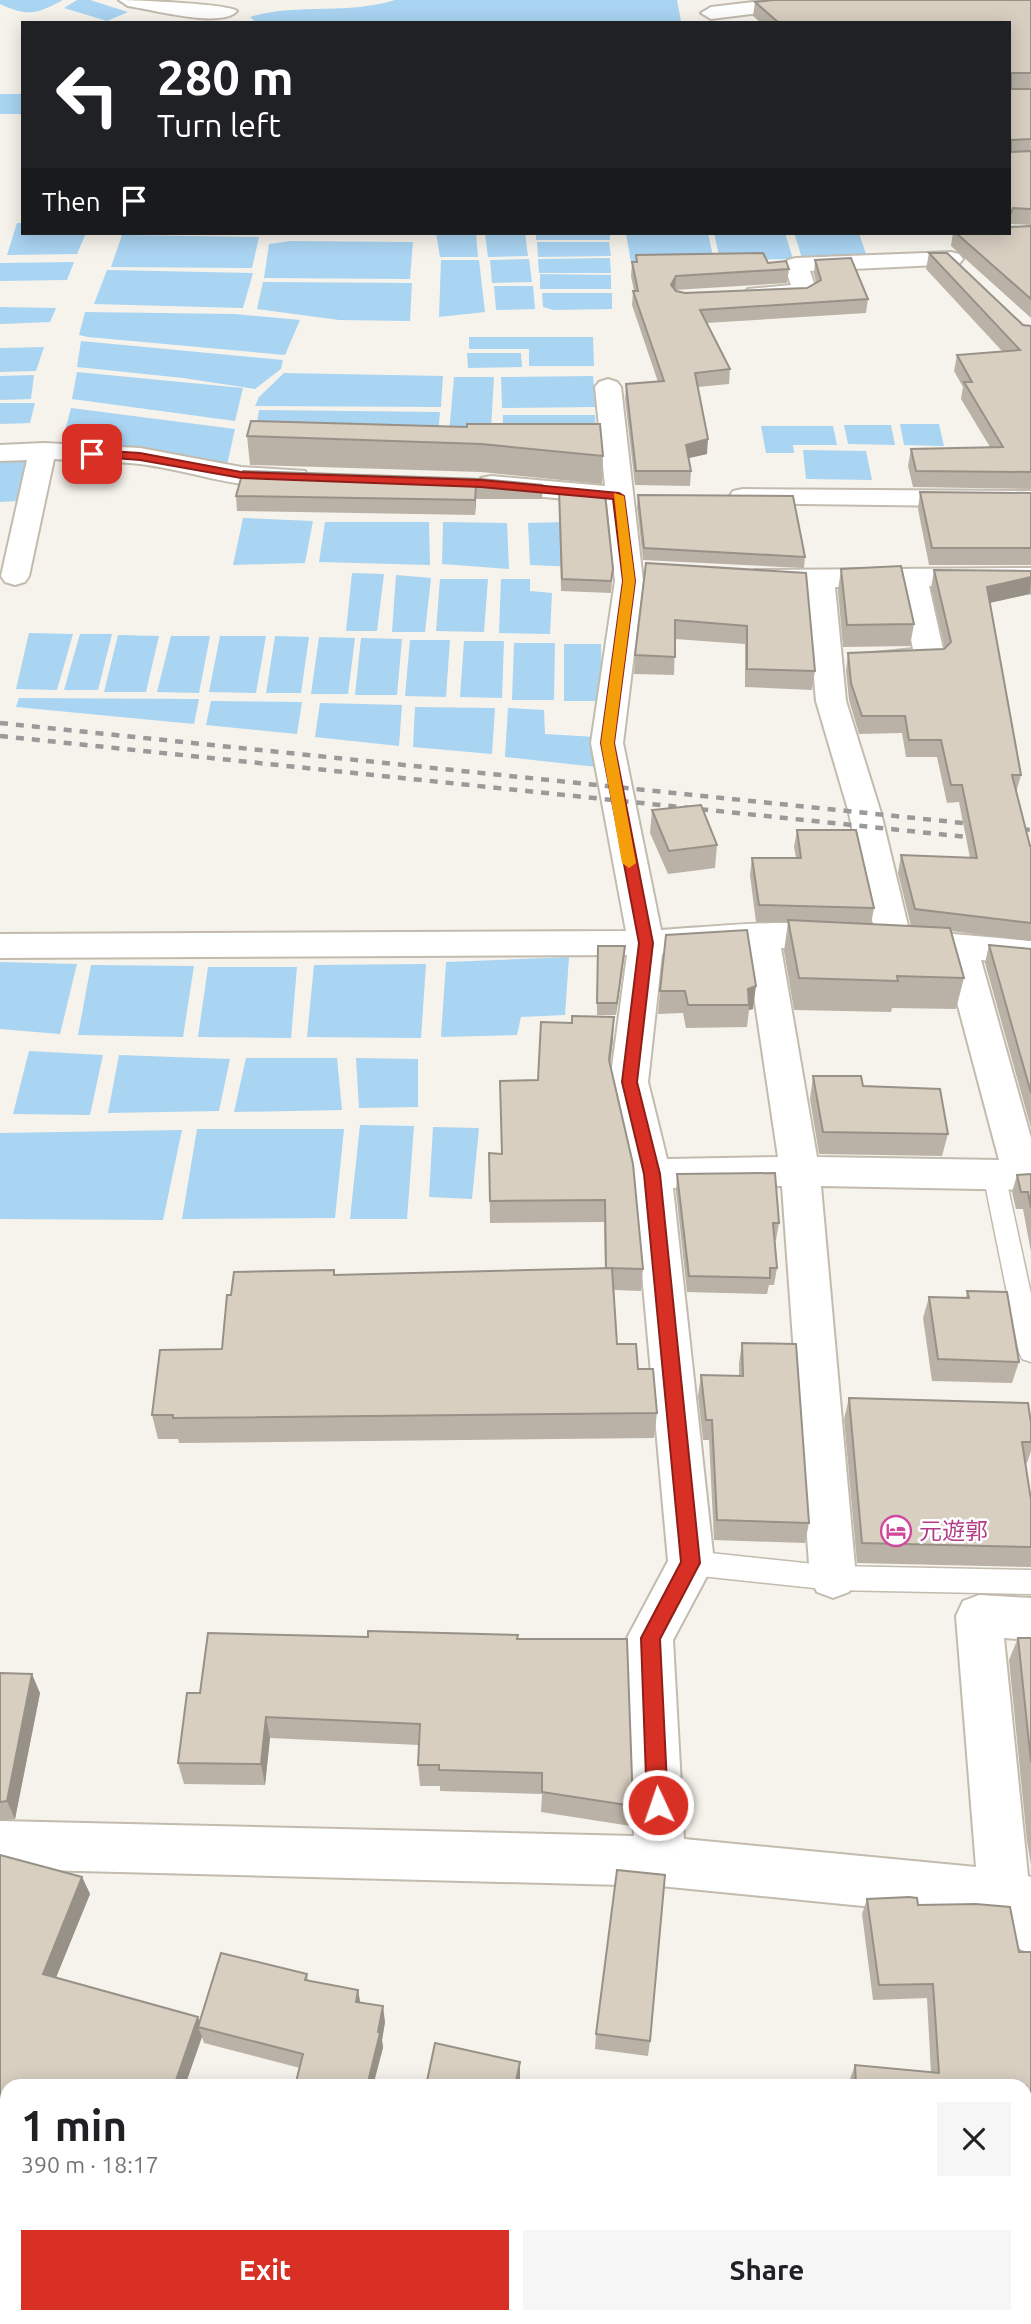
<!DOCTYPE html>
<meta charset="utf-8">
<style>
body{margin:0;font-family:Ubuntu,"Noto Sans JP",sans-serif;background:#f6f6f6;color:#202124;height:100vh;display:flex;flex-direction:column;font-size:26px;white-space:nowrap}
*{box-sizing:border-box;margin:0}
p{font-size:23px;color:#757577}
.icon{flex:none;width:38px;height:38px;fill:none;stroke:currentColor;stroke-width:2;stroke-linecap:round;stroke-linejoin:round}
.map{position:relative;flex:1;overflow:hidden}
.drawer{position:absolute;left:0px;top:2079px;width:1032px;height:245px;display:flex;flex-direction:column;background:#fff;border-radius:21px 21px 0 0;box-shadow:0 4px 18px #0003}
.drawer>*{flex:none}
.banner{position:absolute;left:21px;top:21px;width:990px;height:214px;border-radius:0px;box-shadow:0 4px 18px #0003;background:#202124;color:#fff;overflow:hidden}
.pin{position:absolute;display:grid;place-items:center;width:60px;height:60px;color:#fff;margin:-30px;border-radius:14px;box-shadow:0 4px 10px #0006}
.me{position:absolute;width:77px;margin:-38px;rotate:357deg;stroke-linejoin:round;filter:drop-shadow(0 0 5px #0008)}
.turn{display:flex;align-items:center;gap:24px;height:147px;padding:0 21px;font-size:32px}
.turn .icon{width:91px;height:91px;stroke-width:2.5}
.turn b{display:block;font-size:49px;line-height:60px}
.then{display:flex;align-items:center;height:66px;padding:0 21px;background:#0003;gap:14px;font-size:26px}
.round{display:grid;place-items:center;flex:none;width:74px;height:74px;border-radius:0px;background:#f6f6f6}
.head{display:flex;align-items:center;justify-content:space-between;height:119px;padding:0 21px}
h1{font-size:42px;font-weight:700;line-height:52px}
.action{display:flex;gap:14px;margin-top:auto;padding:14px 21px}
.action a{flex:1;height:80px;border-radius:0px;background:#d93025;color:#fff;font-size:28px;font-weight:700;line-height:80px;text-align:center}
.action a+a{background:#f6f6f6;color:#202124}
.map>svg:first-child{display:block}
.water{fill:#a9d4f2}
.lines{fill:none;stroke-linecap:round;stroke-linejoin:round}
.lane-casing{stroke:#c2bbae;stroke-width:3}
.street-casing{stroke:#c2bbae;stroke-width:4}
.lane{fill:#fff;fill-rule:evenodd}
.street{fill:#fff;fill-rule:evenodd}
.rail{stroke:#9a9a9a;stroke-width:4.5;stroke-dasharray:8 8;stroke-linecap:butt}
.wall{fill:#bab2a6}
.shaded-wall{fill:#979187}
.building{fill:#d8cfc1;stroke:#979187;stroke-width:2}
.route{fill:#d93025;stroke:#8d1f18;stroke-width:2}
.slow{fill:#f59e0b}
.labels{text-anchor:middle;stroke-width:5;stroke-linejoin:round;paint-order:stroke}
.hotel-label{font-size:23px;fill:#b23c85;stroke:#fff;text-anchor:start}
</style>
<div class="map">
<svg width="1031" height="2324" viewBox="0 0 1031 2324">
<rect width="100%" height="100%" fill="#f6f3ec"/>
<path class="water" d="M0,0H63C37,14 28,17 0,4Z
M77,0H90L128,12L107,21L64,8Z
M395,0H677L681,21L257,23L250,17C295,3 347,15 395,0Z
M0,94H23V114H0Z
M17,223H23V233H86L77,254L7,255Z
M436,233H476L478,257H440Z
M525,233L528,256L488,257L485,234Z
M536,233H610V240H536Z
M708,233L714,261L631,262L626,234Z
M714,233H785L793,259L720,260Z
M794,233H859L867,257L802,258Z
M122,235L259,237L252,268L111,267Z
M290,241L413,242L410,279L264,278L269,244Z
M537,242H609L611,256L538,257Z
M610,258L611,273H539L538,259Z
M529,259L532,282L492,283L490,260Z
M441,260H479L485,312L439,317Z
M74,262L67,280L0,281V263Z
M107,270L253,273L243,308L94,304Z
M540,274L611,275V289H540Z
M263,282L412,283L410,321L339,320L257,309Z
M494,286H533L535,309L496,310Z
M542,293H612V309L553,310L543,307Z
M0,307L56,308L50,322L0,324Z
M85,312L234,314L300,320L285,355L88,337L79,335Z
M469,337H593L594,366H529V349H469Z
M81,341L283,360L281,369L255,389L183,378L77,367Z
M44,347L36,371L0,372V348Z
M521,353L522,367L468,368L467,353Z
M77,372L243,388L235,421L72,399Z
M284,373L443,376L441,407L255,406L259,397Z
M34,375L31,399L0,400V376Z
M593,376L596,407L502,408L501,377Z
M454,377H494L490,446L448,445Z
M35,403L30,423L0,424V403Z
M71,408L235,429L227,465L63,438Z
M259,410L440,412L437,446L254,443Z
M503,415H595L596,445H502Z
M900,424H939L944,446L904,445Z
M844,425H891L895,445L848,444Z
M761,426H833L837,445H793L794,453H766Z
M803,450L866,451L872,480L806,479Z
M27,461L18,501L0,502V462Z
M243,518L313,521L305,563L233,565Z
M608,521L614,572H580L578,567L530,565L528,523Z
M325,522H429L430,565L319,562Z
M443,522L507,523L509,569L442,564Z
M352,573L384,574L377,631H346Z
M396,575L431,578L425,632H392Z
M440,579H488L484,632L436,631Z
M501,579H530V591L552,593L550,634L499,633Z
M29,633L73,634L57,690L16,689Z
M80,634H112L98,690H64Z
M118,635L159,636L146,692H104Z
M171,636H210L199,693L157,692Z
M220,636H266L256,693L209,692Z
M275,636L309,637L301,693H266Z
M319,637L355,638L348,694H311Z
M361,638L402,639L397,695H355Z
M410,640H450L446,697L405,696Z
M464,641H504L502,698L460,697Z
M514,643H555L554,700H512Z
M564,644H601L602,701H564Z
M19,698L199,699L194,724L16,707Z
M211,701L302,702L297,734L206,725Z
M320,703L402,705L399,746L315,737Z
M415,707L495,708L492,754L413,747Z
M508,708L544,710L545,734L596,737L597,767L505,757Z
M569,957L565,1015L521,1017L517,1035L441,1037L446,962Z
M0,962L77,964L60,1034L0,1029Z
M426,964L421,1038L307,1037L314,965Z
M91,965L194,966L183,1037L78,1035Z
M208,967H297L291,1038L198,1037Z
M29,1051L103,1055L90,1115L13,1114Z
M119,1055L230,1059L219,1111L108,1113Z
M246,1058H337L342,1110L234,1112Z
M356,1058L418,1059V1107L359,1108Z
M360,1125L414,1126L407,1219H350Z
M433,1127L479,1128L472,1199L429,1197Z
M197,1129H344L335,1218L182,1219Z
M182,1130L163,1220L0,1219V1133Z"/>
<g class="lines">
<g class="lane-casing">
<path id="lane" d="M994,1165L1002,1168L1005,1174L1031,1294V1362L1022,1359L1019,1352L983,1174L986,1168Z
M691,1551L833,1566L1031,1570V1594L833,1590L691,1575L682,1571L678,1563L682,1555Z"/>
</g>
<g class="street-casing">
<path id="street" d="M119,0C135,0 231,4 237,11C222,29 150,9 128,6Z
M770,0H826L817,6L711,19L701,13L711,7Z
M951,252L959,254L963,259L959,264L810,271L817,292L813,297C794,302 767,304 748,299L744,294L748,289L791,285L784,265L788,260L796,258Z
M608,379L617,382L621,387L643,581L623,743L661,930C713,927 800,916 849,930L854,938L849,946L837,950L781,948L817,1157L999,1160L945,957L884,948L870,916L849,813L816,701L806,587L746,585L742,579L746,573L756,570L1031,568V586H929L945,658L941,664C921,669 895,670 875,665L871,659L875,653L913,649L900,587H835L846,701L881,813L909,930L1031,941V965L981,960L1031,1138V1190L821,1186L856,1578L849,1592L833,1598L817,1592L810,1578L782,1186L673,1188L714,1563L673,1640L684,1839L976,1867L956,1616L963,1601L979,1595L1031,1598V1640L1004,1638L1028,1876L1031,1877V1954L1013,1946L1004,1920L660,1886L0,1869V1821L634,1836L627,1638L668,1561L633,1174L610,1082L627,955L0,958V934L626,931L591,743L615,581L607,503L491,492L481,490L477,484L481,478L491,476L605,486L595,387L599,382ZM747,949L778,1157L667,1159L648,1082L662,954Z
M44,443L140,448L241,467L305,471L308,477L305,483C252,496 193,470 140,464C112,461 83,461 54,459L29,576L25,582L15,585L5,582L1,576L27,460L0,461V445Z
M743,489L1031,491V507L733,503L729,497L733,491Z
M0,2233L7,2235V2293L0,2290Z
M95,2317H166L169,2324H98Z"/>
</g>
<use href="#lane" class="lane"/>
<use href="#street" class="street"/>
<path class="rail" d="M0,723L982,825
M0,736L986,839
M1006,827L1031,830"/>
</g>
<path class="wall" d="M1031,0V88H1011L1031,89V225L1010,224V23H761L753,16L755,2Z
M1031,226V318L951,246L953,233H1010Z
M929,253L1023,325L1031,326V489L913,487L908,466L911,449L990,447L961,399L963,387L954,371L957,355L1002,351L926,269Z
M636,255L768,263L789,269L787,283L675,290L685,293L807,288L816,282L814,274L815,260L868,299L866,313L706,323L730,369L729,384L698,387L707,454L688,458L691,471L690,486L635,485L625,399L626,384L658,382L632,305L633,291H634L631,276L632,262H636Z
M251,421L603,456L602,484L481,472L250,465L247,436Z
M243,471L543,485L542,499H476L475,515L237,511L236,496Z
M920,492L1031,493V565H929L918,509Z
M638,495L805,557L804,568L643,560L637,507Z
M559,501L613,569L611,593L561,591Z
M646,563L806,573L815,671L812,690L745,687V644L675,639L674,675L634,674L635,655Z
M841,569L914,624L910,646L843,647L838,591Z
M934,570L1031,571V596L1030,594L990,603L1021,775L1016,793L1030,846H1031V941L951,931L964,978L956,1009L892,1008L891,1012L794,1010L784,951L788,922H756L750,875L752,858H796L794,847L797,830L874,908L871,924L911,926L898,873L901,855L970,858L959,802L947,803L937,757H906L902,733L859,734L849,700L846,671L848,653L945,649L931,588Z
M652,810L717,845L715,868L668,874L650,833Z
M747,930L753,1009L749,1010L747,1027L686,1028L683,1013L658,1014L660,991Z
M989,945L1031,949V1128L985,963Z
M625,946L616,1015H597V958Z
M613,1040L610,1065L643,1269L641,1291L614,1290L617,1344L638,1369L657,1413L654,1438L179,1443L178,1439H158L152,1415L222,1349L231,1295L334,1270V1275L605,1268L604,1222L490,1223L489,1153L501,1154L538,1080Z
M813,1076L863,1086L948,1134L942,1156L819,1154L810,1099Z
M677,1174L779,1223L776,1240H775L777,1268L774,1285H769L767,1294L687,1292L676,1191Z
M1031,1174V1252L1023,1209H1016L1012,1192L1017,1175Z
M967,1291L1019,1362L1012,1383L932,1381L923,1318L929,1297L966,1298Z
M742,1343L809,1523L805,1543L714,1540L709,1440H703L698,1396L701,1375L739,1376V1363Z
M849,1398L1031,1423V1451L1027,1463H1025L1031,1500V1567L857,1563L844,1419Z
M368,1637L517,1639L633,1806L631,1826L541,1812L542,1794L440,1791V1786H420L418,1765L419,1745L270,1738L265,1785L184,1784L178,1763L200,1693Z
M1018,1638H1031V1865L1027,1841L1009,1660Z
M0,1673L40,1693L15,1819L0,1821Z
M0,1855L82,1877L90,1894L56,1977L200,2022L307,1974L308,1981L360,2003L385,2022L382,2040L383,2048L300,2068L204,2043L202,2037L7,2086V2239L0,2231Z
M867,1899L918,1905L1019,1952H1031V2232L1026,2231V2086H850V2079L855,2065L931,2073L927,1998L873,2000L862,1914Z
M596,2034L650,2041L648,2056L595,2049Z
M782,2317H913L912,2324H811Z"/>
<path class="shaded-wall" d="M676,276L675,289L671,285Z
M708,439L707,454L685,459L686,445Z
M476,485V499L475,515V500Z
M1031,577L1030,594L984,604L987,587Z
M625,946L624,958L616,1015L617,1003Z
M756,986L753,1009L749,1010L748,989Z
M614,1017L613,1040L607,1083L609,1060Z
M32,1674L40,1693L15,1819L7,1801Z
M266,1717L270,1738L265,1785L261,1764Z
M82,1877L90,1894L51,1990L43,1974Z
M358,1990L361,2006L356,2002Z
M383,2006L385,2022L382,2040L383,2048L373,2086H367Z
M198,2017L202,2028L198,2027L202,2037L185,2086H174Z
M520,2062V2079L518,2086H515Z
M306,2317H313L312,2324H305Z"/>
<path class="building" d="M773,0H1031V73H1011V89H1031V139L1011,140V152L1031,151V209L1013,208L1010,215V23H779L755,2Z
M1031,226V299L956,233H1010V227Z
M763,253L768,263L786,261L789,269L676,276L671,285L676,291L685,293L807,288L821,280L815,260L851,258L868,299L700,310L730,369L695,373L708,439L686,445L691,471H636L626,384L664,381L633,291H638L632,262H637L636,255Z
M929,253H947L1023,325L1031,326V472L916,471L911,449L1003,447L964,382H972L957,355L1020,350Z
M251,421L467,427V424H600L603,456L481,444L247,436Z
M243,471L481,479L543,485H476L475,500L236,496Z
M559,490L605,494L613,569L611,581L562,579Z
M920,492L1031,493V548H932Z
M638,495L793,496L805,557L644,548Z
M646,563L806,573L815,671L747,669V626L675,620V657L635,655Z
M901,566L914,624L847,625L841,569Z
M934,570L1031,571V577L987,587L1021,775H1012L1030,846H1031V923L915,909L901,855L977,858L962,785H951L941,740H909L905,716H862L851,683L848,653L944,649L951,642Z
M701,805L717,845L669,851L652,810Z
M797,830H856L874,908L759,905L752,858H801Z
M788,920L950,928L964,978L897,976L898,981L799,978Z
M747,930L756,986L748,989L749,1005H688L685,991H660L666,935Z
M989,945L1031,949V1093Z
M598,946H625L617,1003H597Z
M572,1016L614,1017L609,1060L633,1164L643,1269L606,1268L605,1200L490,1201L489,1153L502,1154L500,1081L538,1080L541,1022L572,1023Z
M813,1076H861L863,1086L940,1089L948,1134L823,1132Z
M775,1173L779,1223H773L777,1268H770V1278L689,1276L677,1174Z
M1031,1174V1208L1028,1192H1021L1017,1175Z
M612,1268L617,1344H636L638,1369H653L657,1413L173,1418V1415H152L160,1350L222,1349L227,1295H231L234,1272L334,1270V1275Z
M967,1291L1007,1292L1019,1362L938,1359L929,1297L969,1298Z
M742,1343L796,1344L809,1523L717,1520L712,1420H706L701,1375L743,1376Z
M849,1398L1028,1403L1031,1423V1442H1022L1031,1500V1547L862,1543Z
M368,1631L518,1635L517,1639H627L633,1806L542,1792V1773L439,1770V1765H418L420,1724L266,1717L261,1764L178,1763L187,1693H200L208,1633L368,1637Z
M1018,1638H1031V1762Z
M0,1673L32,1674L7,1801L0,1802Z
M0,1855L82,1877L43,1974L198,2017L174,2086H7V2233L0,2230Z
M617,1870L665,1875L650,2041L596,2034Z
M909,1897L917,1898L918,1905L976,1904L1010,1907L1019,1952H1031V2219H1026V2086H856L855,2065L939,2073L933,1984L879,1985L867,1899Z
M221,1953L307,1974L305,1980L358,1990L356,2002L383,2006L378,2032L380,2033L367,2086H295L303,2054L198,2027Z
M435,2043L520,2062L515,2086H426Z
M233,2317H306L305,2324H231Z
M380,2317H578L577,2324H379Z
M829,2317H913L912,2324H837V2319Z"/>
<path class="route" d="M92,450L140,453L241,472L481,480L619,493L624,496L635,581L614,743L653,943L637,1082L660,1174L700,1563L660,1639L668,1805L665,1812L658,1815L650,1812L647,1805L641,1638L681,1562L644,1174L622,1082L639,943L601,743L623,581L613,499L481,487L241,478L140,460L88,456L86,454Z"/>
<path class="slow" d="M614,493L624,496L635,581L614,743L636,863L629,868L622,863L601,743L623,581Z"/>
<defs>
<g id="hotel-ring" transform="scale(1.575)"><circle r="9.5" fill="#fff" stroke="#d1479c" stroke-width="1.5"/><path d="M-6-4.5h1.5V1H6V5H4.5V3h-9V5H-6ZM-4 0a1.8 1.8 0 1 1 3.6 0ZM.5 0V-2.5h3Q6-2.5 6 0Z" fill="#d1479c"/></g>
</defs>
<g fill-rule="evenodd">
<use href="#hotel-ring" x="896" y="1531"/>
</g>
<g class="labels">
<g class="hotel-label">
<text x="919" y="1539">元遊郭</text>
</g>
</g>
</svg>
<div class="pin" style="left:92px;top:454px;background:#d93025"><svg class="icon" aria-label="arrive" viewBox="0 0 24 24"><path d="M6 21V4h12l-3 4 3 4H6"/></svg></div>
<svg class="me" style="left:658px;top:1805px" viewBox="-20 -20 40 40"><circle r="17" fill="#d93025" stroke="#fff" stroke-width="3"/><path d="M0-11L8 9 0 5-8 9z" fill="#fff"/></svg>
<div class="banner">
<div class="turn"><svg class="icon" aria-label="left" viewBox="0 0 24 24"><path d="M17 20v-9H6M10 6l-5 5 5 5"/></svg><div><b>280 m</b>Turn left</div></div>
<div class="then">Then<svg class="icon" aria-label="arrive" viewBox="0 0 24 24"><path d="M6 21V4h12l-3 4 3 4H6"/></svg></div>
</div>
<section class="drawer">
<div class="head"><div><h1>1 min</h1><p>390 m · 18:17</p></div><a class="round"><svg class="icon" aria-label="close" viewBox="0 0 24 24"><path d="M6 6l12 12M18 6L6 18"/></svg></a></div>
<div class="action"><a>Exit</a><a>Share</a></div>
</section>
</div>
